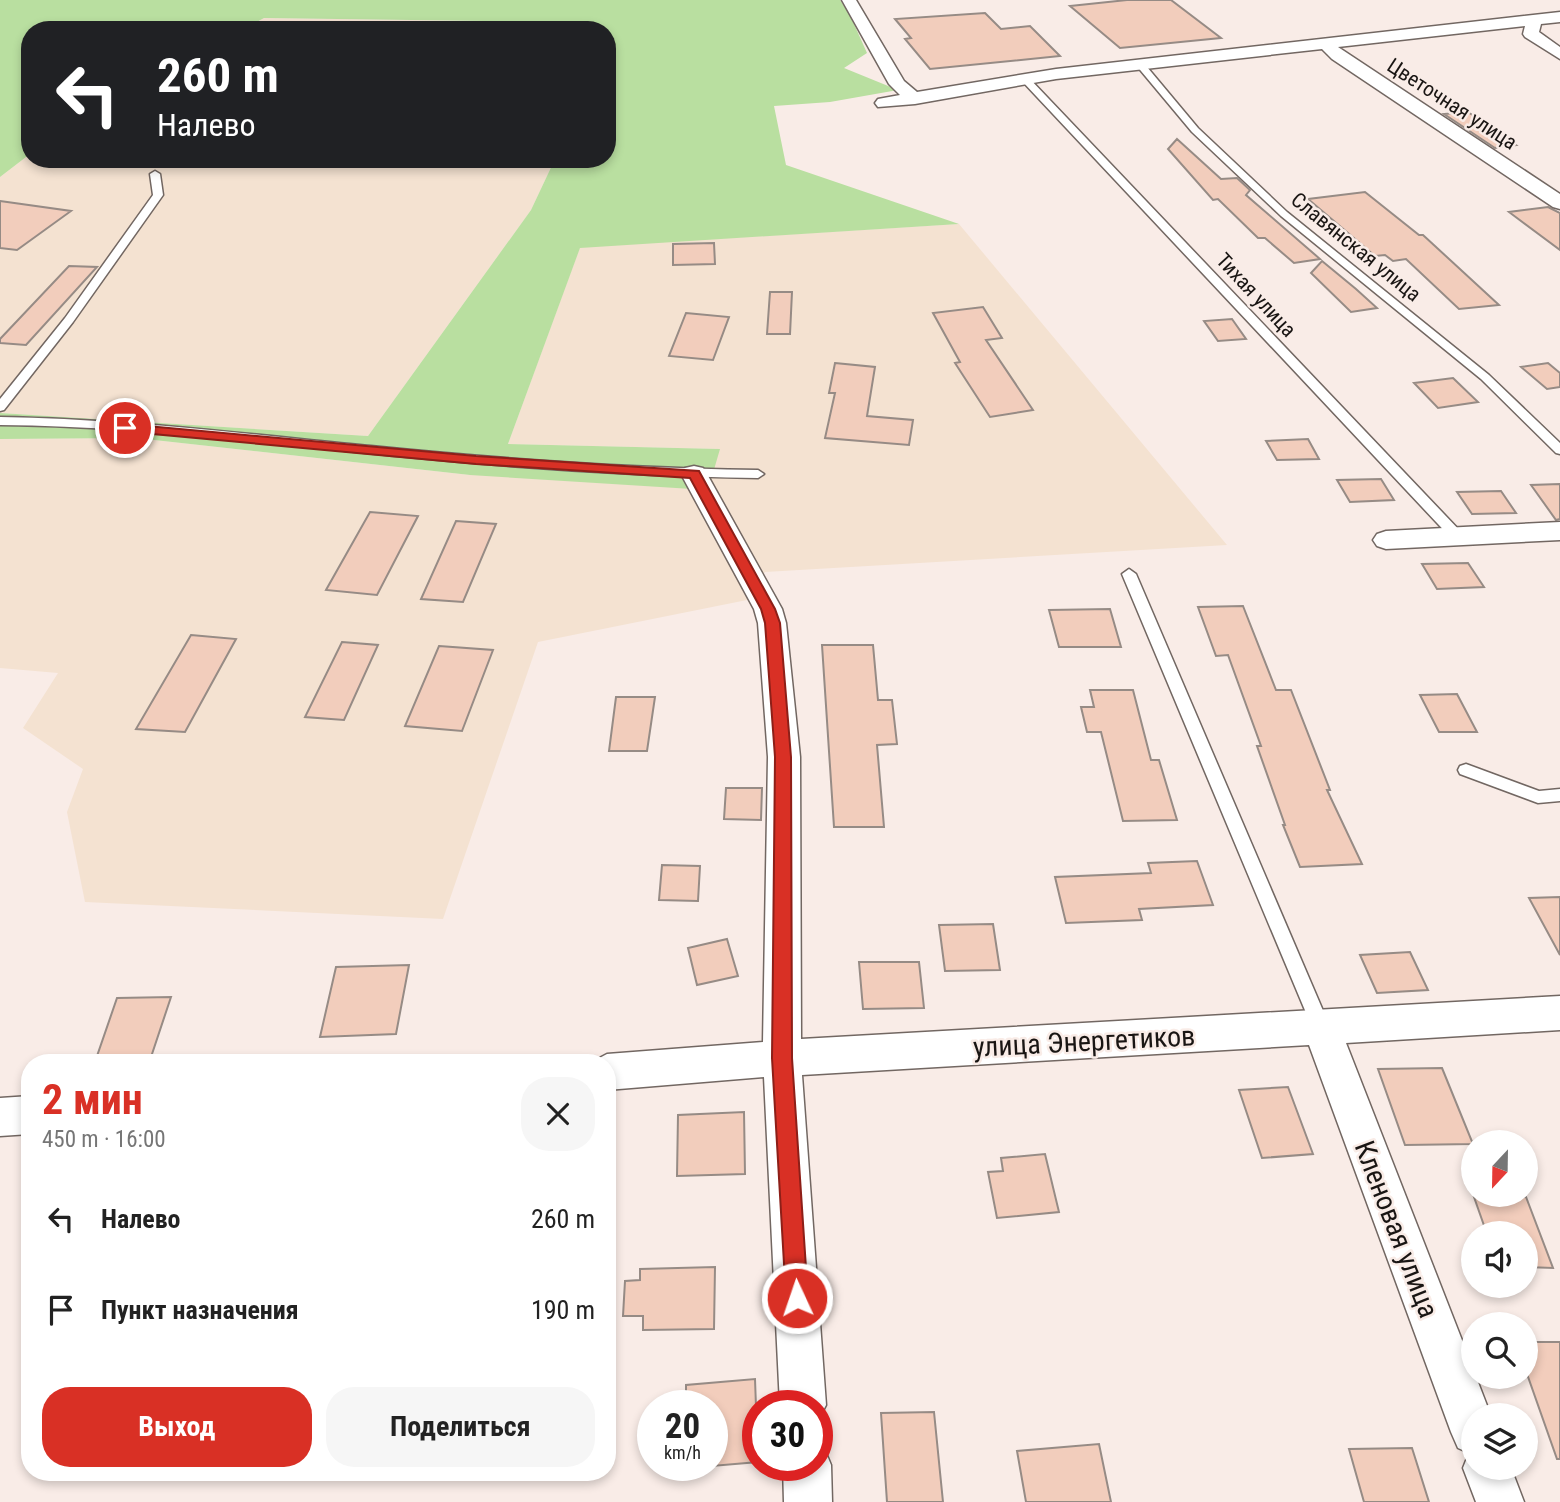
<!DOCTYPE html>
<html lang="ru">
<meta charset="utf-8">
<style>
body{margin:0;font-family:"Roboto Condensed",sans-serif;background:#f6f6f6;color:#222;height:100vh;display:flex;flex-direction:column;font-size:26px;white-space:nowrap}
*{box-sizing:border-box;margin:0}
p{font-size:23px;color:#767676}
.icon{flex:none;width:38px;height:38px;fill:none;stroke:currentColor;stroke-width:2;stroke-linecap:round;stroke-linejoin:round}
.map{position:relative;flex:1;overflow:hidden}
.sheet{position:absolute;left:21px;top:1054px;width:595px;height:427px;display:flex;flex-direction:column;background:#fff;border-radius:28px;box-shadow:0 4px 10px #0003}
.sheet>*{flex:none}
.hud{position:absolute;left:21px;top:21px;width:595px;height:147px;border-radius:28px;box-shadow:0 4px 10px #0003;background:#202124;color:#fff;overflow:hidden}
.needle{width:46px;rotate:202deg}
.fabs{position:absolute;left:1461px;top:1130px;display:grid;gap:14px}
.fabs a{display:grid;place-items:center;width:77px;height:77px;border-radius:50%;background:#fff;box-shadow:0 4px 10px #0003;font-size:35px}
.speed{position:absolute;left:637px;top:1390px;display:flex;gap:14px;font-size:35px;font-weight:700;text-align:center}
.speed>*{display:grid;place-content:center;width:91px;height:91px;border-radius:50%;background:#fff;box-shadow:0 4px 10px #0003;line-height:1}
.speed small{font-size:18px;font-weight:400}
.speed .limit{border:10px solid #d22;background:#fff;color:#111}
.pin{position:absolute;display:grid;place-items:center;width:60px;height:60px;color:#fff;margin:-30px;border:4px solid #fff;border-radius:50%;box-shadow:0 2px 7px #0007}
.me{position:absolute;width:77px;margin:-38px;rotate:357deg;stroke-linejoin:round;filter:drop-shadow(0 0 5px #0008)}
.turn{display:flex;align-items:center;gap:24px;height:147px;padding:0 21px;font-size:32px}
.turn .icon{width:91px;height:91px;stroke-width:2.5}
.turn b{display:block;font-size:49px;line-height:60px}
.round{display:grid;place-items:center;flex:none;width:74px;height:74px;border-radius:28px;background:#f6f6f6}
.headline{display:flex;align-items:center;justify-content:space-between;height:119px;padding:0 21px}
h1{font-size:42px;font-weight:700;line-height:52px;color:#d93025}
.cta{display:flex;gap:14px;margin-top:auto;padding:14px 21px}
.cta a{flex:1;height:80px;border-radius:28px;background:#d93025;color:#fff;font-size:28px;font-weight:700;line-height:80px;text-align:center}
.cta a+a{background:#f6f6f6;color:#222}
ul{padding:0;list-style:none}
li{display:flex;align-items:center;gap:21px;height:91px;padding:0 21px}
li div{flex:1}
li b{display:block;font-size:26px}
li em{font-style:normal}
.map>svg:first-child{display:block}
.commercial{fill:#f4e2d1}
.green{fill:#b9dfa0}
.building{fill:#f2cdbc;stroke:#968b85;stroke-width:2}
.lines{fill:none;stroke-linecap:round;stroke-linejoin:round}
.service-casing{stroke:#726762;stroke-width:3}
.minor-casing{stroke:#726762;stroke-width:3}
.service{fill:#fff;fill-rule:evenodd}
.minor{fill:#fff;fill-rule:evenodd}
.route{fill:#d93025;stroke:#8d1f18;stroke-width:2}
.labels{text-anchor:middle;stroke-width:5;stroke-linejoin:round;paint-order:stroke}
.far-street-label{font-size:21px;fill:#191513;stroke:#f9ece7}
.near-street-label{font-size:28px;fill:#191513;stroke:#f9ece7}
</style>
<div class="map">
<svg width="1560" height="1502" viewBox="0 0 1560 1502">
<rect width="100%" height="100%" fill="#f9ece7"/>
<path class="commercial" d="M264,18L484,21L483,30H242Z
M30,154V159H555L531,210L368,436L0,413V177Z
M959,224L1227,545L765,572L747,600L538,642L443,919L85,902L67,812L83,769L23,728L58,673L0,668V439L136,438L470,475L720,449L508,444L580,247Z"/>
<path class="green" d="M0,0H840L850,15L867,53L844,68L898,90L830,102L774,106L786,165L959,224L580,248L508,444L720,449L708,490L470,475L136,438L0,439V413L368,436L531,210L555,159H607V30H483L484,21L264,18L242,30H30V154L0,177Z"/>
<path class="building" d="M1127,0H1171L1221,38L1120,48L1070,6Z
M985,13L1001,29L1030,26L1060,56L930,69L905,39L911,38L895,19Z
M1468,112L1516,145L1495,148L1444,114Z
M1177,139L1221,179L1237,178L1250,190L1246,195L1320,259L1294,263L1265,238H1258L1218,199L1213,200L1168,149Z
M1365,192L1419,235H1423L1499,305L1459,309L1406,259L1393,261L1385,255L1375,256L1308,199Z
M0,201L71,211L17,250L0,248Z
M1548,207L1560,213V250L1509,212Z
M714,243L715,264L673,265V244Z
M1322,261L1356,289L1377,308L1351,312L1311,273Z
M69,266L97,267L26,345L0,343V339Z
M770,292H792L790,334H767Z
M983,307L1002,338L986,340L1033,410L990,417L955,363L960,362L933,313Z
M686,313L729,317L713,360L669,356Z
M1232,319L1246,339L1218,341L1204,321Z
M835,363L875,367L867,416L913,420L909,445L825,438L835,393H829Z
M1548,363L1560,373V387L1547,389L1521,367Z
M1453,378L1478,402L1438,408L1414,383Z
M1308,439L1319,459L1277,460L1266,441Z
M1381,479L1394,500L1350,502L1337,480Z
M1560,484V519L1556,520L1531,485Z
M1501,491L1516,513L1472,514L1457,492Z
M370,512L418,516L377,595L326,590Z
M456,521L496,524L463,602L421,599Z
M1468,563L1484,587L1437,589L1422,564Z
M1243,606L1276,690H1291L1330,790H1327L1362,864L1300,867L1283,825H1285L1257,746H1261L1228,655L1216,656L1198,607Z
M1110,609L1121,647H1059L1049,610Z
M191,635L236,639L185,732L136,729Z
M342,642L378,645L344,720L305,717Z
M822,645H873L878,700H892L897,744L877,745L884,827H834Z
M439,646L493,650L462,731L405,726Z
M1090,690H1133L1151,760H1159L1177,820L1123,821L1101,732H1087L1081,707H1094Z
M1457,694L1477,732H1439L1420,695Z
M616,697H655L647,751H609Z
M726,788H762L761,820L724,819Z
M1197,861L1213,905L1139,909L1142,920L1066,923L1055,877L1151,873L1148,863Z
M662,865L700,866L698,901L659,900Z
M1560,897V955L1529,898Z
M993,924L1000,970L945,971L939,925Z
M727,939L738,976L697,985L688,948Z
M1410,952L1428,990L1377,993L1360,955Z
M859,962H919L924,1008L863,1009Z
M409,965L396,1034L320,1037L336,967Z
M171,997L151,1057L96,1059L117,998Z
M1442,1068L1473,1144L1405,1145L1378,1069Z
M1288,1087L1313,1154L1262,1158L1239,1090Z
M744,1112L745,1174L677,1176L678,1115Z
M1045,1154L1059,1212L997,1218L988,1172L1003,1171L1001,1158Z
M1474,1197H1526L1553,1268L1526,1267V1234H1487Z
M715,1267L714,1329L643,1330V1316H623L625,1281L640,1280V1269Z
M1526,1342H1560V1459H1557L1526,1371Z
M755,1379L758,1462L712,1466V1405H686V1385Z
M934,1412L943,1502H887L881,1413Z
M1099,1444L1111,1502H1026L1017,1451Z
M1412,1448L1429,1502H1364L1349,1449Z"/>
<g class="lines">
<g class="service-casing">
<path id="service" d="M1136,61H1142L1198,128L1287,212L1489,375L1560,443V454L1556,453L1481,379L1281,216L1192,132L1136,65Z
M1022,77H1028L1463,534V540H1453L1022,81Z
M155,171L160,174L163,195L73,322L4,410L0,411V399L65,318L153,195L150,174Z
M0,417C124,419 247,434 371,446C500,459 629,468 758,470L764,474L758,478C637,476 517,468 397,456C265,443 133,426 0,425Z
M1129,569L1136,574L1330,1027L1328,1033L1321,1036L1314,1033L1312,1027L1122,574Z
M1466,764L1539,791L1560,789V801L1538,803L1460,774L1458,770L1460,766Z"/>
</g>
<g class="minor-casing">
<path id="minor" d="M842,0H856L904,81L917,92L1056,69L1560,12V22L1541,24L1539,32L1560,47V59L1525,37L1523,34L1525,26L1338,47L1560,194V209L1553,207L1332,59L1322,49L1056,79L915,104L878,107L875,103L878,99L900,95L889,84Z
M694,466L703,468L707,474L782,609L786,623L800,757L801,1039L1560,996V1030L1346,1043L1474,1371V1377H1476L1491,1416H1474V1468H1511L1524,1502H1476L1463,1468L1469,1453L1458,1448L1451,1432L1309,1045L802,1075L826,1405L817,1422V1405H780L764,1077L607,1090V1062H592L607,1054L763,1042L768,757L758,623L754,609L681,474L685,468Z
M1560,522V540L1386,549L1377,546L1373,540L1377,534L1386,531Z
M30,1096V1134L0,1136V1098Z
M817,1446L824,1448L831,1465L832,1502H784L783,1465H817Z"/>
</g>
<use href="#service" class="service"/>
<use href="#minor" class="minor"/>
</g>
<path class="route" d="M125,424L476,456L699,471L775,609L780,623L791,757L792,1058L808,1298L804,1306L797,1310L789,1306L786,1298L772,1058L775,757L765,623L761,609L690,478L476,464L120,431L119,428Z"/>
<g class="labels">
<g class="far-street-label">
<text transform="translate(1452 104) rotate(33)" y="7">Цветочная улица</text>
<text transform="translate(1356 247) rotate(39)" y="7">Славянская улица</text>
<text transform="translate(1256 295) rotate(47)" y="7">Тихая улица</text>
</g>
<g class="near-street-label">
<text transform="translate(1084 1041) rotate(-3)" y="10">улица Энергетиков</text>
<text transform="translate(1397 1229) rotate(69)" y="10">Кленовая улица</text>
</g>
</g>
</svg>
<div class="fabs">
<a><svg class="needle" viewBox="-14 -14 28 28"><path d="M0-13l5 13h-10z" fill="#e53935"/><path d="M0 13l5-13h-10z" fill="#767676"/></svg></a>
<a><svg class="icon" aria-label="sound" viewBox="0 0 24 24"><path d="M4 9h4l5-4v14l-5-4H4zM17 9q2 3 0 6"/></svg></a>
<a><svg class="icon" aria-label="search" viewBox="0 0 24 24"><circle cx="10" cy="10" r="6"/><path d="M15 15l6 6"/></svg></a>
<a><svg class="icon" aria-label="layers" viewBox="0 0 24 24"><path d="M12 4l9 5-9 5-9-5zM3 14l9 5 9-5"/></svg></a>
</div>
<div class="speed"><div>20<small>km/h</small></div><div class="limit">30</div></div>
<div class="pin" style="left:125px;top:428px;background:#d93025"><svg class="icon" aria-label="arrive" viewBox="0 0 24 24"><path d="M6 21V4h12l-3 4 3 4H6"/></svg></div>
<svg class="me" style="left:797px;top:1298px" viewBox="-20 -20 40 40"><circle r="17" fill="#d93025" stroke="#fff" stroke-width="3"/><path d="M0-11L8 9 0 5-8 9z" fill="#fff"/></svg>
<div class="hud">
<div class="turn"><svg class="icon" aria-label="left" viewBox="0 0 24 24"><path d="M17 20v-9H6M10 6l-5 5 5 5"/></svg><div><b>260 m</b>Налево</div></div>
</div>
<section class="sheet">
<div class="headline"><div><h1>2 мин</h1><p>450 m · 16:00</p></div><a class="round"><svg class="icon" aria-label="close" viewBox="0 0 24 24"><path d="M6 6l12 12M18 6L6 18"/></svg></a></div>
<ul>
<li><svg class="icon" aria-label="left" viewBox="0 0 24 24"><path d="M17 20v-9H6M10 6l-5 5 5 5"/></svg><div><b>Налево</b></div><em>260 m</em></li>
<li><svg class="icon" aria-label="arrive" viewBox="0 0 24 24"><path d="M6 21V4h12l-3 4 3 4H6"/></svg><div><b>Пункт назначения</b></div><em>190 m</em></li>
</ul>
<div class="cta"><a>Выход</a><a>Поделиться</a></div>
</section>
</div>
